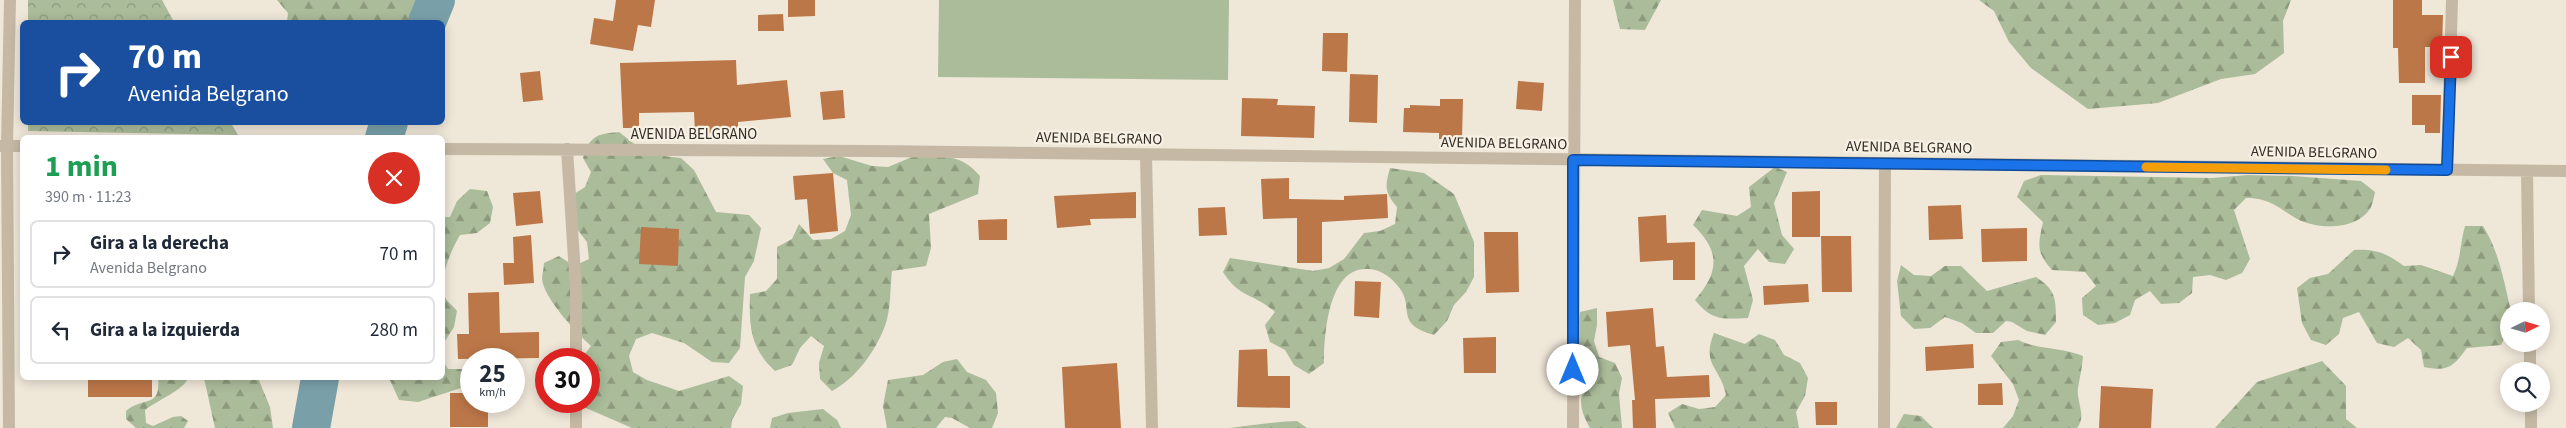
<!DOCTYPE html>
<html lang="es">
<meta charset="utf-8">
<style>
body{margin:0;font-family:"Source Sans 3",sans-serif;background:#f6f6f7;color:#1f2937;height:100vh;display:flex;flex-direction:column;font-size:19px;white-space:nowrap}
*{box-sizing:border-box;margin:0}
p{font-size:16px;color:#747a83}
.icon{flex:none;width:28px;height:28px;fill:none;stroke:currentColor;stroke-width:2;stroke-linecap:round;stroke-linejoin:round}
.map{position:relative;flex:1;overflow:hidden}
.sheet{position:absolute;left:20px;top:135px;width:425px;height:245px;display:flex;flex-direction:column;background:#fff;border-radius:8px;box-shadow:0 2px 12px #0003}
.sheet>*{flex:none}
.hud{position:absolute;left:20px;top:20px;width:425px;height:105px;border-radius:8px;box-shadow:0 2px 12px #0003;background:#1a4fa0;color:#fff;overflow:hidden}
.needle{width:32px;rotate:85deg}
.tools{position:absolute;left:2500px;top:302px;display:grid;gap:10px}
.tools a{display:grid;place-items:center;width:50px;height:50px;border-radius:50%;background:#fff;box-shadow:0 2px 12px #0003;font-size:25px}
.speed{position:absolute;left:460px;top:348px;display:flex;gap:10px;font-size:25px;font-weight:700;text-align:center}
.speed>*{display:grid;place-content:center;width:65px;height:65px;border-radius:50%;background:#fff;box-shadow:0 2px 12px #0003;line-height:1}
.speed small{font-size:12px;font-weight:400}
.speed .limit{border:8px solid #d22;background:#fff;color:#111}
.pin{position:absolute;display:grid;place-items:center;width:42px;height:42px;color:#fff;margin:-21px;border-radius:10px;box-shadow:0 2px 8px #0006}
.me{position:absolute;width:55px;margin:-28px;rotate:0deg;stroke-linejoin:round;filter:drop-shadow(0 0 4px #0008)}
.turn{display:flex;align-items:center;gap:18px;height:105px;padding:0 25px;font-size:22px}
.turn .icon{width:65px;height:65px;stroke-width:2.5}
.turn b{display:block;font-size:35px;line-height:42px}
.round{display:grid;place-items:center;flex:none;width:52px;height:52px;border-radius:26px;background:#f6f6f7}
.headline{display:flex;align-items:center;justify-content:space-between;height:85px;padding:0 25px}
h1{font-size:30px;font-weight:700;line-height:38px;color:#1e9e55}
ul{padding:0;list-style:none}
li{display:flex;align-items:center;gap:15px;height:68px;margin:0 10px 8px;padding:0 15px;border:2px solid #e0e1e3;border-radius:8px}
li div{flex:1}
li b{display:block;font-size:19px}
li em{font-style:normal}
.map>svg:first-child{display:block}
.green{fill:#abbc9a}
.forest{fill:url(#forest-firs)}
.park{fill:url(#park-crowns)}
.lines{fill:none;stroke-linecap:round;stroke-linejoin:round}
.river{stroke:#79a0a9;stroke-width:38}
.building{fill:#bc7748}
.minor{stroke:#c5b9a5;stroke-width:12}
.route-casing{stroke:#114b97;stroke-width:12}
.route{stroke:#1a73e8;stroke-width:9}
.slow{stroke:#f59e0b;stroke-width:9}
.labels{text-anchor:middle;stroke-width:4.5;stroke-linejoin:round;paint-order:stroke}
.street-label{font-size:15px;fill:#322b26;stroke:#f7f1e4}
</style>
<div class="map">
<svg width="2566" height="428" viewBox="0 0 2566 428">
<defs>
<pattern id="forest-firs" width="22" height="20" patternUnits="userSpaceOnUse" patternTransform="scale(1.25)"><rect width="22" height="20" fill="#abbc9a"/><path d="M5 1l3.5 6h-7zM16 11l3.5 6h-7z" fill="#8c997d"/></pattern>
<pattern id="park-crowns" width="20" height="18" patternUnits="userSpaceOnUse" patternTransform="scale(1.25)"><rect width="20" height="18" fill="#abbc9a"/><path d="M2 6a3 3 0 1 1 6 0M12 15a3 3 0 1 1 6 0" fill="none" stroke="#8c997d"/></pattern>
</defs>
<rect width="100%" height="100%" fill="#efe7d8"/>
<path class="green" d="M939,0H1229L1228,80L938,77Z"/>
<path class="forest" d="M277,0H422L410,22H287L288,13Z
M1613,0H1661L1645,30L1620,29Z
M1979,0H2291L2283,21L2284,53L2255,74L2221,79L2158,103L2088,109L2031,68L2009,42L1994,11Z
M619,132L647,154L681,158L694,170L716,212L749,215L761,228L754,261L745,277L740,348L729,363L712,362L684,343L652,333L636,339L629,356L633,372L647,380L679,391L729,376L743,386L741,404L732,420L731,428H632L586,408L584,401H589V359H581L591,346C577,333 544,299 542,279C542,274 544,268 544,263L559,256L574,266L589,259L587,242L577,229L571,196L585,187L591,172L583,158C590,136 596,134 619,132Z
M919,154C946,157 961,154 980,176L978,194L929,214L931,248L926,266L892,271C890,288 891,310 885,326C875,352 856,378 832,391L820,379L819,363L824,346L811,336L800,348L792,365L775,371C750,348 749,326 750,294L766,291L777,279V247L792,239L799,224L813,240L831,239L845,231L851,215L847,180L833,173L823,159L839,156L872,166L888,167Z
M1775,167L1787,172L1774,203L1782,235L1794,249L1785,264L1769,262L1758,249L1744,266L1753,300L1748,318C1722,319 1712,321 1695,300C1720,271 1720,251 1693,225L1702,210L1737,216L1751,207L1749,187Z
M1390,168L1424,173L1454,194L1474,242V277L1466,292L1454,305L1447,321L1434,335C1392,323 1417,307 1397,285C1390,276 1379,269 1368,269C1328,266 1324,336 1324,363L1309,374L1294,365L1285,350L1270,342L1265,325L1275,312C1254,293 1240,299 1223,272L1230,258L1313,271L1329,268L1344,259L1364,233L1380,231L1395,224L1397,207C1384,191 1385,187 1390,168Z
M2041,175L2212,178L2248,175L2293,176L2361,181L2375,192C2374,196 2373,203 2371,207C2360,227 2330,229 2311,224C2285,218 2279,198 2246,198L2234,210L2250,259L2242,273L2226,280L2210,275L2193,277L2192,293L2179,303L2161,304L2150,291L2135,300L2130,315L2115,323L2098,325L2083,315L2082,298L2096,286L2085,272L2052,270C2036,252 2038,245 2043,222L2017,197L2024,181Z
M470,189L487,191L493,207L490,223L477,233L460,235C451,250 437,281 446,299C449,303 454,307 457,311L454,327L443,344V217H450L457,201Z
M2465,226H2483C2499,251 2504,282 2511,311H2509L2508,331L2501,345L2467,348C2453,367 2448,372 2424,367L2421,350L2408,338L2394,347L2377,343L2359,312L2343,318L2339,334L2326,345L2311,340L2302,323L2297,288L2310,278L2328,274L2354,250C2375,249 2387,253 2404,266L2421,265L2453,276C2461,260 2460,243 2465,226Z
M1901,265L1914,275L1931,276L1945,266H1961L1987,291L2036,277C2056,290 2056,299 2056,322L2045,335L2027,331L2012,322L2006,321L1993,333H1976L1962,323L1945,317L1930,328L1914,329L1901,316L1897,281Z
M1597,308V325L1594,341L1599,357L1615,363L1622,378L1619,394L1622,428H1590C1579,408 1578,400 1588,380C1570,351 1574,343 1580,312Z
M1714,333L1745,344L1759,334L1775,340L1784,355L1800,363L1808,378L1805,396L1796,412L1799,428H1675L1668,413L1682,404L1699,409L1715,407L1726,395C1720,366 1701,365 1714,333Z
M2018,340C2039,350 2061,347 2083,356C2082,368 2080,377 2078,388C2076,401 2087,416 2077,428H2003L2013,416L2019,400L2013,384L1991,356L2001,342Z
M957,359L967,372L986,380L996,393L998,413L992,428H970L952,418L945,417L936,428H887L883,406L888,380L923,375L943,362Z
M443,361L448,369H465L467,386L418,402L399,400L389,378H442Z
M2322,361L2346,386V419L2357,428H2215L2257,382Z
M158,378H188C184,390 156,401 145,410L146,423L153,426L173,417L181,416L188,421L184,428H136L126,419V411C143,396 161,409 158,378Z
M204,378H258L270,407L273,428H215Z
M823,409L837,420L841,428H770L772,418L788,413Z
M1904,414L1921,416L1933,428H1896Z
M1297,421L1307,428H1230C1252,425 1274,422 1297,421Z"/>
<path class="park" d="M28,0H162L174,22H28Z
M28,123H231L238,135L28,131Z"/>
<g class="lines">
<path class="river" d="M427,22L436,0
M384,138L389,122
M311,428L320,378"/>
</g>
<path class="building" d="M616,0H655L651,27L638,25L633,51L590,44L594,18L613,21Z
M788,0H815V16L788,17Z
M2393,0H2422V15H2443L2442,47H2425V83H2399L2398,48H2393Z
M783,14L784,31H758V15Z
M1323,33H1348L1347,72L1322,71Z
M736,60L737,85L787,80L791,117L738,122V132L695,134L694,112L639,113V128H623L620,63Z
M540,71L543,100L523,102L520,73Z
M1350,74L1378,75L1377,123L1349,122Z
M1518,81L1544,83L1542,111L1516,109Z
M843,90L845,118L823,120L820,92Z
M2412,95H2441L2440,133H2425V125H2412Z
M1242,98L1278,99L1277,105L1315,106L1314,138L1241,136Z
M1440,99H1463L1462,139H1439V133L1403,132L1404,108H1410V105L1440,106Z
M833,173L838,231L810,234L807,199L795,200L793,176Z
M1289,178V199L1344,200V196L1387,194L1388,218L1322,222V263H1297V218L1263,219L1261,179Z
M540,191L543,223L516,226L513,193Z
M1820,191V237H1792V192Z
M1136,192V218L1090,219L1091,225L1057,228L1054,196Z
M1961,205L1963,239L1929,240L1928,206Z
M1225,207L1227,235L1199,236L1198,208Z
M1666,215L1667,243L1695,242V280H1673V260L1640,262L1638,217Z
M1007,219V240H979L978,220Z
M641,227L679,229L678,266L639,264Z
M2027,228V261L1982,262L1981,229Z
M1484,232H1518L1519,292L1486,293Z
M531,235L534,283L504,285L503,263H514L513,237Z
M1821,236H1851L1852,292H1822Z
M1355,281L1381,282L1379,318L1354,316Z
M1808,284L1809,302L1764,305L1763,286Z
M499,292L500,333L539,332V358L458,359L457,334H469L468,293Z
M1653,308L1656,347L1664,346L1667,377L1709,375L1710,397L1655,399L1656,428H1633L1632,400H1635L1630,345L1608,347L1606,312Z
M1496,337V373H1464L1463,338Z
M1973,344L1974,368L1926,371L1925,347Z
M1267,349L1268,376H1290V408L1237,407L1239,350Z
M1117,363L1121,428H1065L1062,367Z
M88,378H152V397H88Z
M2002,383L2003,405H1978V384Z
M2101,386L2153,389L2151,428H2099Z
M450,393H471V401H488V427H450Z
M1815,402H1837V425H1816Z"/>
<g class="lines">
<path class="minor" d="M0,146H22
M442,149L874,151L2566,171
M567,149L576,290V359
M1146,155L1152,428
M2447,170L2452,0
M2527,171L2529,311
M2530,344V371
M576,401V428
M2531,404V428
M9,428L7,146L10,0
M1573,428L1575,0
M1884,428L1885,163"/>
</g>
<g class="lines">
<g class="route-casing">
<path id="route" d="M1573,370V160L2447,170L2451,57"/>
</g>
<use href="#route" class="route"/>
<path class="slow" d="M2146,167L2386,170"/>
</g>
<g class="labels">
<g class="street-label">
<text x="694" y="139">AVENIDA BELGRANO</text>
<text transform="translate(1099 138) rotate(1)" y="5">AVENIDA BELGRANO</text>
<text transform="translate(1504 143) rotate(1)" y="5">AVENIDA BELGRANO</text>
<text transform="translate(1909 147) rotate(1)" y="5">AVENIDA BELGRANO</text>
<text transform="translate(2314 152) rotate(1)" y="5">AVENIDA BELGRANO</text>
</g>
</g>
</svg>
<div class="tools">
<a><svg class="needle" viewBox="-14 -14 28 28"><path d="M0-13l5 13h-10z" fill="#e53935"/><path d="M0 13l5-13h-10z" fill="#747a83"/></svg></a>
<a><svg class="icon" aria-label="search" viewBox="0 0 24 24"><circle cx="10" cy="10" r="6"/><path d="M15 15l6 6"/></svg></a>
</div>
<div class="speed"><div>25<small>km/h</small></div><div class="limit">30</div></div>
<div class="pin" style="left:2451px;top:57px;background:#d93025"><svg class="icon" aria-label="arrive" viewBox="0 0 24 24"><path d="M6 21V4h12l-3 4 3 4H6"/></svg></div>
<svg class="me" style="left:1573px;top:370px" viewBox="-20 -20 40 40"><circle r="19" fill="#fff"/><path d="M0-13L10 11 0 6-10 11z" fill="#1a73e8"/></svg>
<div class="hud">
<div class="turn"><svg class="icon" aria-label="right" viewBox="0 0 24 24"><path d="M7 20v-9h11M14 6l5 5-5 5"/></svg><div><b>70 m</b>Avenida Belgrano</div></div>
</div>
<section class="sheet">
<div class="headline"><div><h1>1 min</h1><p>390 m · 11:23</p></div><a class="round" style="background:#d93025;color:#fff"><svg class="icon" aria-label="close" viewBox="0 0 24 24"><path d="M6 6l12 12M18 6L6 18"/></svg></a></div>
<ul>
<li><svg class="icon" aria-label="right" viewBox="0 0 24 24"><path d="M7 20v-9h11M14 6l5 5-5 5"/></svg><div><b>Gira a la derecha</b><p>Avenida Belgrano</p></div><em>70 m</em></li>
<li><svg class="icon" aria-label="left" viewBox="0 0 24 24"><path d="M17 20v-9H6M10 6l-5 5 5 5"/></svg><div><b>Gira a la izquierda</b></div><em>280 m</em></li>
</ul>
</section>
</div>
